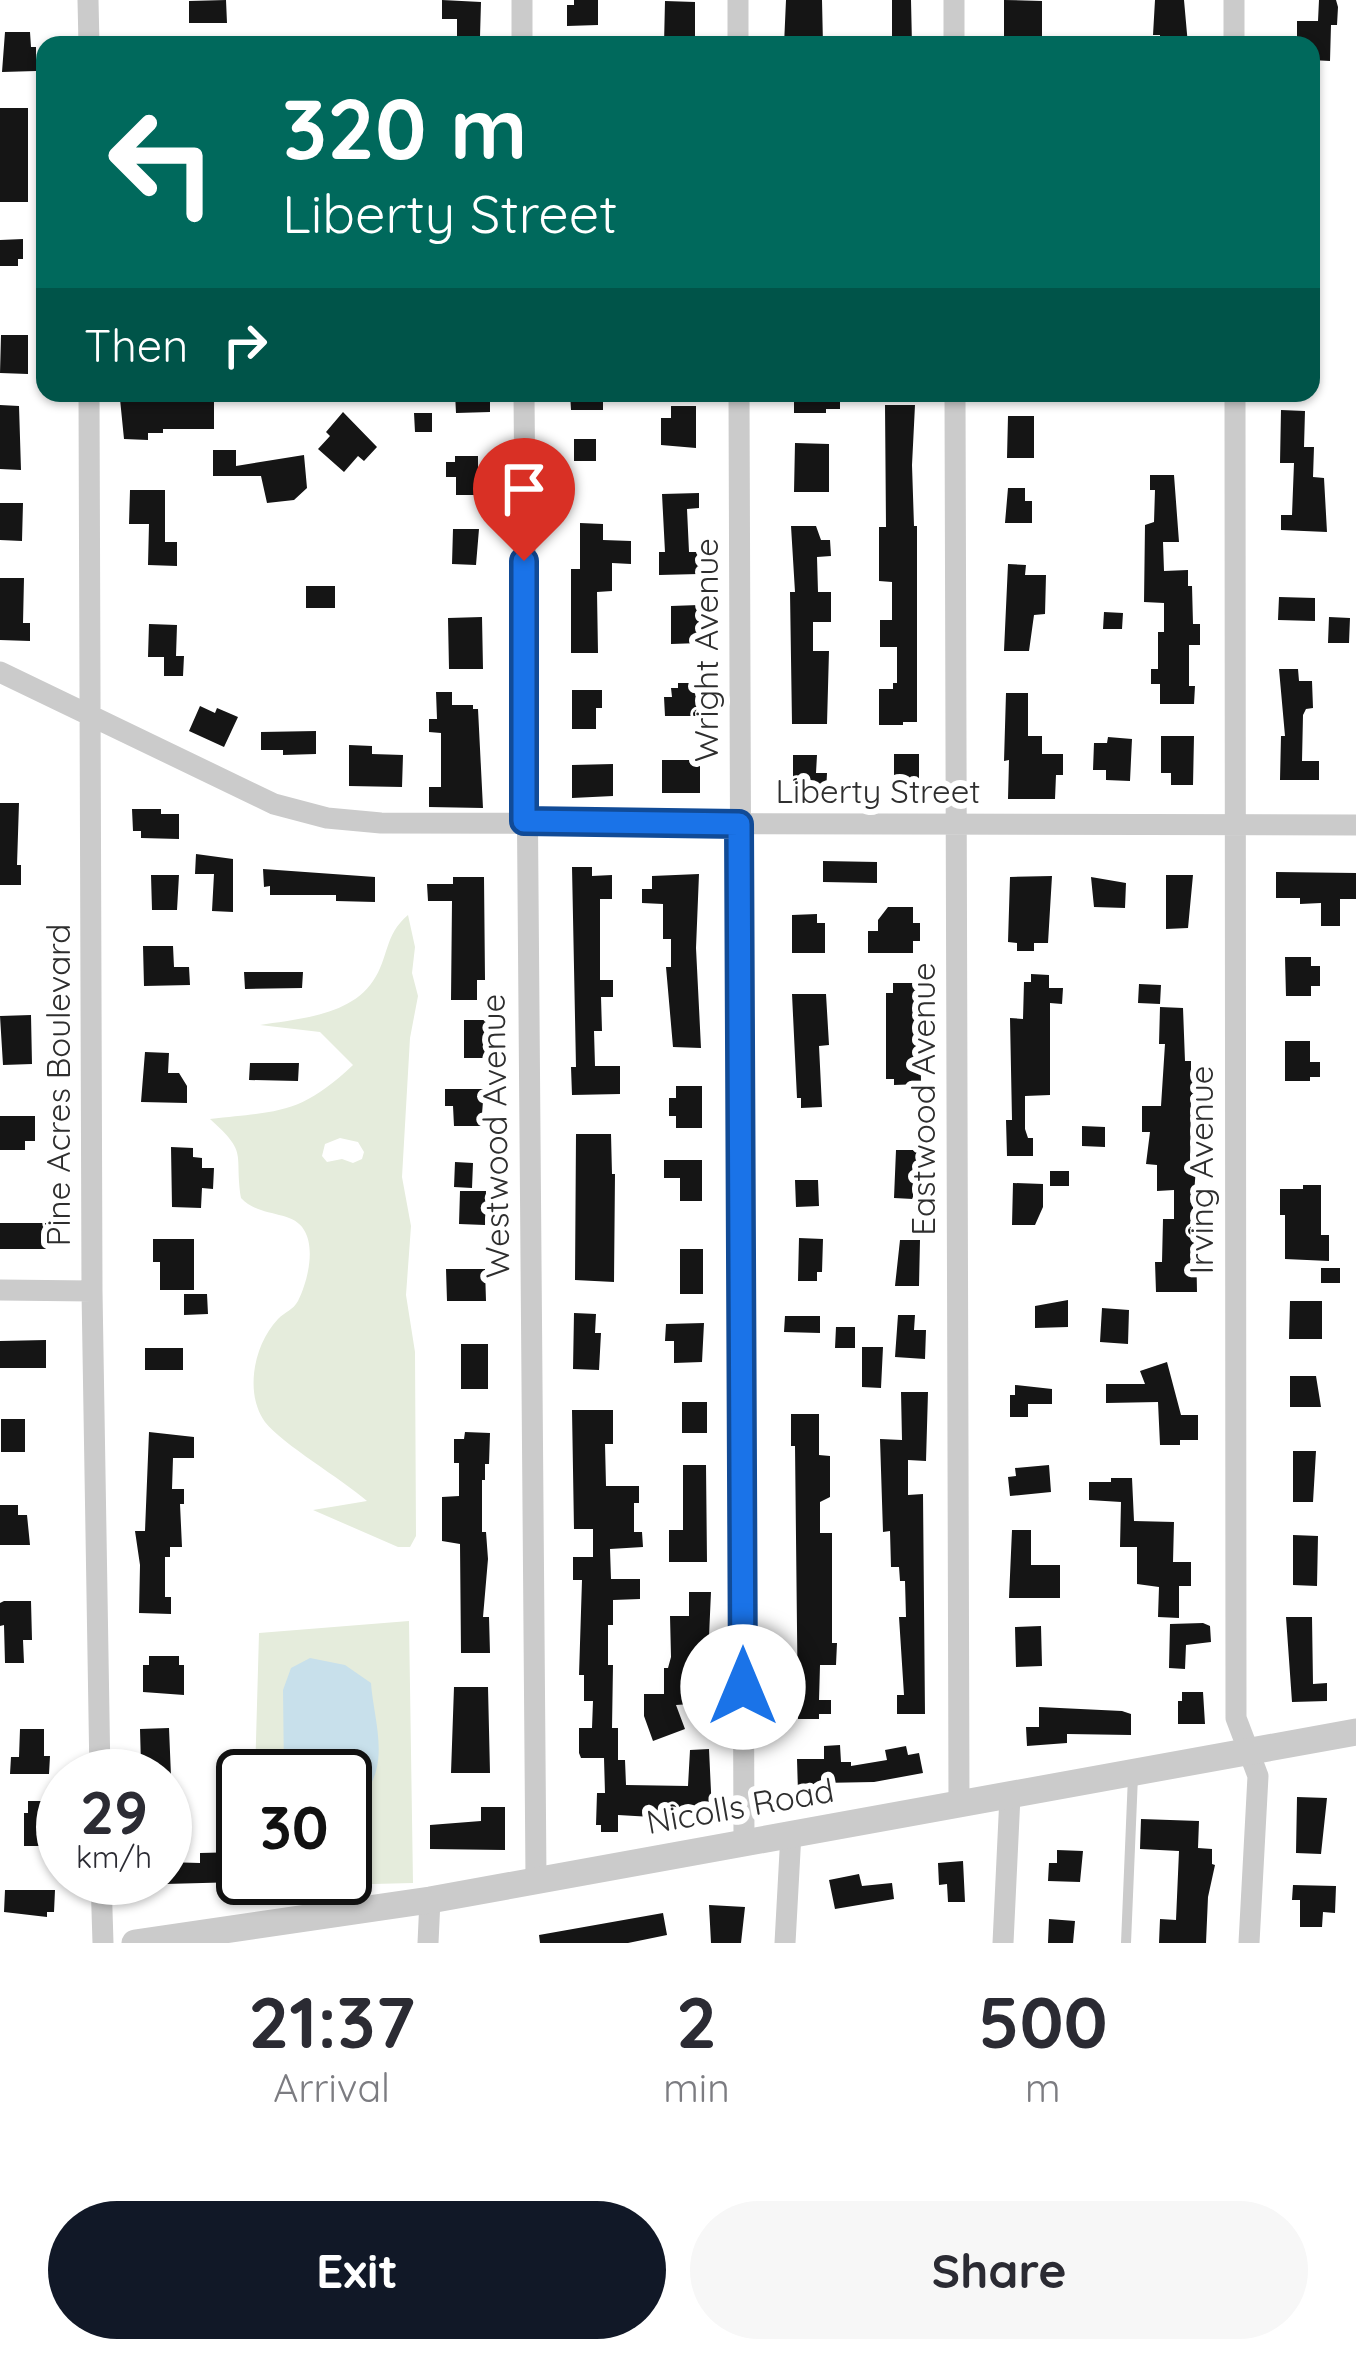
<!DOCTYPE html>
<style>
body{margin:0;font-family:Quicksand,sans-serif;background:#f7f7f7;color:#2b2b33;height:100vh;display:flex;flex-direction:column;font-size:45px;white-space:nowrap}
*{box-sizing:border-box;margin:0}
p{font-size:39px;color:#7c7c81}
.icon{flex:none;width:66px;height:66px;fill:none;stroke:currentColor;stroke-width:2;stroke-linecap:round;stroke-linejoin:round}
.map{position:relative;height:1943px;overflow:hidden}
.sheet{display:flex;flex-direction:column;background:#fff;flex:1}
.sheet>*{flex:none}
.top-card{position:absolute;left:36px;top:36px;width:1284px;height:366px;border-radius:24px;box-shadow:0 3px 9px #0004;background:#00695c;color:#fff;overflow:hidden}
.speed{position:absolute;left:36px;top:1749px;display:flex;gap:24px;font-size:60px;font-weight:700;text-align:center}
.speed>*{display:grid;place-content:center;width:156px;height:156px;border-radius:50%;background:#fff;box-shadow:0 3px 9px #0004;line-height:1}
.speed small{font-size:30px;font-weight:400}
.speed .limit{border:6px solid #111;border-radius:18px;background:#fff;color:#111}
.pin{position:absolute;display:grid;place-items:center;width:102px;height:102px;color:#fff;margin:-123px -51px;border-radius:50% 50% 50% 0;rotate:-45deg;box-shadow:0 0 12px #0007}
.pin .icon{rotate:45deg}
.me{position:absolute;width:132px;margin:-66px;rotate:0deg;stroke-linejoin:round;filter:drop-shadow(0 0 9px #0008)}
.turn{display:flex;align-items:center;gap:42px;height:252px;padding:0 48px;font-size:54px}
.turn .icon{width:156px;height:156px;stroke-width:2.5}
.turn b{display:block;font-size:84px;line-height:102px}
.then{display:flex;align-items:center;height:114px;padding:0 48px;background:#0003;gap:24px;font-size:45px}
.eta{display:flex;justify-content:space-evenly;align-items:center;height:204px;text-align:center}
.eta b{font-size:72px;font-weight:800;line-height:84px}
.cta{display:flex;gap:24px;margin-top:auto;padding:24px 48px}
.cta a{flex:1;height:138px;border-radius:72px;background:#111827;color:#fff;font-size:48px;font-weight:800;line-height:138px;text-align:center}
.cta a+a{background:#f7f7f7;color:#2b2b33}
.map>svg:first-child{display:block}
.green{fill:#e5ecdc;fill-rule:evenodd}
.water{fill:#c8e0eb}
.building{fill:#151515}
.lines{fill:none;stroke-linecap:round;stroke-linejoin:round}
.service{stroke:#cbcbcb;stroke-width:10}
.minor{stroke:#cbcbcb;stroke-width:21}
.tertiary{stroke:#cbcbcb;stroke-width:27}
.route-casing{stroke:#114b97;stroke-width:30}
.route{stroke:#1a73e8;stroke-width:21}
.labels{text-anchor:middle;stroke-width:12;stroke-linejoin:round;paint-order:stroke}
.street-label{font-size:33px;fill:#2e2e2e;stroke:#fff}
</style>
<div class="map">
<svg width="1356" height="1943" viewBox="0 0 1356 1943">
<rect width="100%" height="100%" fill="#fff"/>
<path class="green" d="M408,915L415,947L412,973L418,996L410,1038L402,1177L411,1226L406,1295L415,1352L416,1536L410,1547H398L313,1510L367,1501C342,1479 282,1444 265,1422C244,1393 254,1344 278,1319C285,1312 293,1310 298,1301C307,1283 316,1249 304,1230C293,1210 259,1218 241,1198C234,1152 249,1154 210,1119C279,1111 300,1115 353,1065L320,1032L260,1025C297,1019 350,1016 373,981C389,958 384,935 408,915ZM340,1138L358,1142L364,1152L362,1159L353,1163L342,1159L327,1162L322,1156L325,1144Z
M409,1621L413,1883L254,1887L253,1878H345V1776H255L259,1633Z"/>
<path class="water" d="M310,1658L345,1665L371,1683C373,1716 390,1761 366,1791C360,1799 352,1805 345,1813V1776H284L283,1690L291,1668Z"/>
<path class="building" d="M226,0L227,23H189V1Z
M442,0L481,2L480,37H457V19H442Z
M574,0H598V25L567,26V5H574Z
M786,0H822L823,45H784Z
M892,0H911L912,45H892Z
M1004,0L1042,1V37H1004Z
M1155,0H1184L1188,45H1160V35H1153Z
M1319,0H1336L1338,7L1337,25H1331L1330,61L1311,60V45H1297V21H1318Z
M665,1L695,2V45L664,44Z
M5,32H30L31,47H36V71L2,72Z
M0,108H28V202H0Z
M23,239V259H18V266H0V240Z
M1,335H28V374L0,373Z
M455,393H490V412L456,413Z
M570,393H603V410H571Z
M794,393H840V409H826V413H794Z
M120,399L214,401V429H163V433H148V440L124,439Z
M0,405L19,406L21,470L0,469Z
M885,405H915L912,465L914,526H917V722H903V725H879V689H893V683H897V647H880V620H892V582L879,581V527H886Z
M671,406H696V448L661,445V418H671Z
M1281,410L1305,411L1304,447H1314L1313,477L1324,478L1327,532L1281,530V515H1292L1294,463H1280Z
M343,412L377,447L364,461L358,456L344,472L318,449L330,436L326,432Z
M414,413H432V432H415Z
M1008,416H1034V458H1007Z
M574,439H596V461H574Z
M795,443L829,444V492H794Z
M213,450H236V466L304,455L307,488L294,500L267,503L261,476H213Z
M455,456H478V495H456V477H446V462H455Z
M1150,475H1174L1179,542H1163L1164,571L1188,570V586H1192L1193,624H1200V645H1189V686H1195L1194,704H1160V684H1151V669H1158V632H1164V603L1144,602L1145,525L1154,522L1155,490H1150Z
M1008,488H1025V501H1032V523H1005Z
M130,490H165V542H177V566L148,565L149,524H129Z
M699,493V508L687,509L689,552H699V574L659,575V552H665L662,494Z
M0,503H23L22,541L0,540Z
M580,523L603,524V540L631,541V564L612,563V591L597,592L598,653H571V569H580Z
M791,526H816L821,540H830L831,556L817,557L818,592H831V622H813V651H829L827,724H792L790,592H795Z
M453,529H479L476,565L452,564Z
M1008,564L1026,565L1025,575H1046L1045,614L1034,615L1029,651H1004Z
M0,578H24L23,623H30V641L0,640Z
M306,586H335V608H306Z
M1279,597L1315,598V621L1278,620Z
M699,605L700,643L671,644V606Z
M1104,612L1123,613L1122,629H1103Z
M482,617L483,669H449L448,618Z
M1329,617L1350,618L1349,643H1328Z
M149,624L177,625L176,656H184L183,676H164V657H148Z
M1279,669H1298L1299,681H1312L1313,708L1306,709L1303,715L1302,761H1319V780H1280L1281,736H1285Z
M678,683H701V716H665L664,697H672L671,688H678Z
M572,690H602V708H596V729H572Z
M436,692H452V705H473V709H478L483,808L429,807V787H441V733L429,732V719H437Z
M1006,693H1028V736H1042V754H1063V775H1056L1055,799H1008L1009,760L1004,761Z
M200,706L215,713L217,708L238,717L224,747L189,731Z
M316,731V754L283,755V750H261V732Z
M1161,736H1194L1193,785H1171V773H1161Z
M1108,737L1132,739L1130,781L1106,780V770H1093L1094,743H1107Z
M349,745L372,746V754L403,755L402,787L349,786Z
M894,754H919V786H894Z
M793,755H817L816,773H827L826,793H793Z
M662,760H700V793H662Z
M613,764V796L572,798V765Z
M0,803H19L17,865H21V885H0Z
M132,809H161V814H179V839L141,838V831H133Z
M196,854L233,859V912L212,911L214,874H195Z
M823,861L877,862V883L823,882Z
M572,867H592V876L612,875V899H600V980H613V997H601L602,1031H594L595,1066H620V1094L572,1095L571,1067H576Z
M263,869L375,877V902L336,901V895H270V886L264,887Z
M1276,872L1356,873V899H1340V926H1321V903L1300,904V898H1276Z
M699,874L696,948L701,1048L673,1047L666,967H671V939H663V904L642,903V889H652V876Z
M151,875H179L177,910H152Z
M1166,875H1193L1188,928L1166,929Z
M1052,876L1048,943H1034V951H1017V943L1008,942L1010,877Z
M453,877H484L485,980H477V1000H451L452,901H428L427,884H453Z
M1091,877L1126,883L1125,908L1094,907Z
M888,907H913V923H920V941H913V953H868V931H878V920Z
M817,914V923H825V953H792V915Z
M143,946H173L174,967H189L190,985L144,986Z
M1285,957H1311V966H1320V986H1311V996H1286Z
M244,972H303L302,988L245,989Z
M1031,974L1049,975V988H1063L1062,1004L1050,1003V1095L1025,1096V1129L1028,1138H1033V1156H1007L1006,1120H1012L1010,1018L1023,1019L1024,982H1031Z
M893,983H920L921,1084L894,1085V1079H886V993H893Z
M1139,984L1161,985L1160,1004L1138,1003Z
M792,994H826L829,1045L819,1046L822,1107L801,1108V1098H797Z
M1160,1007L1183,1008L1185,1061H1191V1076H1195V1095H1191L1190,1167H1196L1192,1222H1204V1240H1196L1197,1292H1156L1155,1262H1162L1163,1219H1174V1190L1157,1191V1165L1146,1164L1150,1132H1142V1106H1161L1165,1044H1159Z
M31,1015L32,1064L3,1065L0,1016Z
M464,1020H487V1058H464Z
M1285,1041H1310V1062H1320V1077H1310V1081H1285Z
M145,1052L169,1053L168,1073H179L187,1086V1103L141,1102Z
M250,1063H299L298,1081L249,1080Z
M676,1086H702V1128H676V1116H669V1098H676Z
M445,1089H484L481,1126H454L453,1106H445Z
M0,1116H35V1141H25V1150H0Z
M1082,1126L1105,1127V1147L1082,1146Z
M576,1134H611L612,1174H615L614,1282L575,1280Z
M171,1147L193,1148V1157L202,1158V1168H214L213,1189L202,1188L201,1208L172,1207Z
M896,1150H920L919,1189L913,1188V1199L894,1198Z
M664,1160H702V1201H680V1178H664Z
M455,1162L473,1163L472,1188L454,1187Z
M1050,1171H1069V1186H1050Z
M795,1180H818L819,1206L796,1207Z
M1013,1183L1043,1184V1207L1035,1225H1012Z
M1303,1185H1321V1235H1329V1261L1285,1259V1215H1280V1189H1303Z
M460,1191H486L485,1225L459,1224Z
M0,1223H46V1249H0Z
M799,1238L823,1239L822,1272H817V1281H798Z
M153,1239H194V1290H160V1262H153Z
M900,1240H920L919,1286H895Z
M680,1249H703V1294H680Z
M1321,1268H1340V1283H1321Z
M446,1269H485L486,1301H447Z
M184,1294H207L208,1314L184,1315Z
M1068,1300V1327L1035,1328V1306Z
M1290,1301H1322V1339H1289Z
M1102,1308L1129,1310L1128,1344L1100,1342Z
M574,1313L596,1314L595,1333H601L599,1370L573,1369Z
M898,1315H915L914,1330H926L925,1359L895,1357Z
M785,1316H820V1333L784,1332Z
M704,1323L702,1362L674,1363V1341H665L666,1324Z
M836,1327H855V1348H835Z
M46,1340V1368H0V1341Z
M461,1344H488V1389H461Z
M862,1347H883L881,1388L862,1387Z
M145,1348H183V1370H145Z
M1167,1362L1181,1415H1198V1440H1180V1445H1160L1158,1402L1106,1403V1384H1145L1140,1371Z
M1290,1376H1316L1321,1407H1290Z
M1015,1385L1052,1389V1404H1028V1417H1010V1395H1015Z
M901,1392H928L926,1461L908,1460V1495L923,1494L925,1714H897V1695H904L899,1617H906L905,1581H900L899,1567H891L890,1531L883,1532L880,1439L902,1440Z
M682,1402H707V1433H682Z
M572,1410H613V1444H605L606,1486H639V1503H634V1532H642L643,1547L610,1549L611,1579H640V1599L613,1600V1625H608V1665H613L612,1728H618V1760H625L626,1785L688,1786L690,1750L709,1749L712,1813L669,1814V1818L618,1815V1832H601V1825H596L597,1793H605L604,1758H581L579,1753V1728H592L593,1701H584V1675H579L582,1580H573V1557H593V1529H574Z
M791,1414H819V1455L830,1456V1497L820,1502V1533H832V1643H837L836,1665H820L819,1700H831V1714H819V1719H798L795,1446H791Z
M1,1419H25V1452H1Z
M149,1432L194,1437V1458H173L172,1489H184V1504H180L182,1547H170V1557H165V1597H171V1614L139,1613L140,1565L135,1531H145Z
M465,1432L490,1433L489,1464H485V1480H482V1532H486L488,1559L483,1617H489L490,1653H461L460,1544L442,1541V1497L459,1496V1463H454V1439H464Z
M1293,1451H1316L1313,1502H1293Z
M683,1465H706L707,1562H669V1530H683Z
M1049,1465L1051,1492L1010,1496L1008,1477L1016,1476L1015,1468Z
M1111,1478H1132L1134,1521L1174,1522L1173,1562H1191V1586H1179V1618L1158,1617L1159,1587L1137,1584V1547H1120L1121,1502L1089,1500V1482H1111Z
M0,1505H18V1515H27L30,1545H0Z
M1012,1530H1031V1565H1060V1598H1009Z
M1293,1535L1318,1536L1317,1586L1293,1585Z
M689,1592H711L707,1681H690L691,1704L676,1705L685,1729L653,1741L644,1716V1694H664V1668H668L671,1657L670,1616H689Z
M4,1601H31L32,1640H23L24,1663H5L4,1625L0,1626V1603Z
M1286,1617H1312L1313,1684L1327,1683V1701L1292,1702Z
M1203,1623L1210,1626L1211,1642L1186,1645L1185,1669L1169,1668L1170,1624Z
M1041,1626L1042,1666L1016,1667L1015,1627Z
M149,1656H179V1665H184V1695L143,1692V1665H149Z
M454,1687H488L490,1773H451Z
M1182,1692H1203L1205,1724H1178V1701H1182Z
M1039,1707L1122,1711L1131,1714V1735L1067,1734V1743L1027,1746L1026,1727H1039Z
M169,1728L171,1776H147L146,1764L141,1765L140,1729Z
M20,1729H44V1756H50L49,1774H10L11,1757H19Z
M840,1745L841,1762H851V1766L887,1760L885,1750L906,1746L908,1755L919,1753L923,1773L874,1782L820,1783L821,1792H798L797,1759H824V1746Z
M1297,1797L1327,1798L1321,1854L1296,1853Z
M28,1801H49V1846H24V1813H28Z
M481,1807H505V1850L430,1849V1825L481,1821Z
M1141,1819L1199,1821L1198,1848L1212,1849V1864L1215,1865L1208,1897L1206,1943H1159L1160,1919L1176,1920L1179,1851L1140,1849Z
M1057,1850L1083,1851L1080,1882L1048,1881L1049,1863H1057Z
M239,1852L240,1882L165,1884V1862L200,1863V1853Z
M963,1861L965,1902H948L947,1884L939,1885L938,1863Z
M859,1874L862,1886L892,1883L894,1899L835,1909L829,1880Z
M1293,1885L1336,1886L1335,1913L1323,1912L1322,1927H1300V1900H1292Z
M5,1890H55L54,1912H47V1917L4,1912Z
M709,1905L745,1907L741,1943H711Z
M663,1913L667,1935L628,1943H540L539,1935Z
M1049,1919L1075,1921L1073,1943H1048Z"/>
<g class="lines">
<path class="service" d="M1126,1943L1133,1776"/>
<path class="minor" d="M88,0L89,45
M522,0V45
M738,0V45
M954,0V45
M1234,0V45
M89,393L92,1291L100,1776
M524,393L536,1878
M739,393L744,1842
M955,393L959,1805
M1235,393L1236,1718L1258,1776L1249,1943
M0,672L274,804L327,818L381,823L1356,825
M0,1290L92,1291
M101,1878L103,1943
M428,1943L430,1900
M785,1943L791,1833
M1003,1943L1010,1796"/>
<path class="tertiary" d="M135,1943L430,1900L1356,1732"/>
</g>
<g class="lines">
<g class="route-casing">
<path id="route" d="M524,561V821L739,824L743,1687"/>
</g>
<use href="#route" class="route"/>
</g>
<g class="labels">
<g class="street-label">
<text transform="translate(706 650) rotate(-90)" y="12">Wright Avenue</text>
<text x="878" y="803">Liberty Street</text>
<text transform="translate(58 1085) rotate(-90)" y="12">Pine Acres Boulevard</text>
<text transform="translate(923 1099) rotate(-90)" y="12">Eastwood Avenue</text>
<text transform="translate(495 1136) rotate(-91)" y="12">Westwood Avenue</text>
<text transform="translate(1201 1170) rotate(-90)" y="12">Irving Avenue</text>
<text transform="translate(740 1806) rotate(-10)" y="12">Nicolls Road</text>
</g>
</g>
</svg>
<div class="speed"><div>29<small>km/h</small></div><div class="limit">30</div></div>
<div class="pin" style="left:524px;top:561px;background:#d93025"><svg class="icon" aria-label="arrive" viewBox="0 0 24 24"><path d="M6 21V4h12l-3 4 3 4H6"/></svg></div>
<svg class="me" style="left:743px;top:1687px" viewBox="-20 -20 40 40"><circle r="19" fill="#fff"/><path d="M0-13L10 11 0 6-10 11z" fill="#1a73e8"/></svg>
<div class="top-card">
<div class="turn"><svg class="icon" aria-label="left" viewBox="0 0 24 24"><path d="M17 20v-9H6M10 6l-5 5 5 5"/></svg><div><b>320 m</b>Liberty Street</div></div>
<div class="then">Then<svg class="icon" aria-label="right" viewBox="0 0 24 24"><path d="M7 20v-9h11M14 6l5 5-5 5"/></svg></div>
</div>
</div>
<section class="sheet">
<div class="eta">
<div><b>21:37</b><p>Arrival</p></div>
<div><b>2</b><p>min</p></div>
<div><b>500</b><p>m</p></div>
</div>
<div class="cta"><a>Exit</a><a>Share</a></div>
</section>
